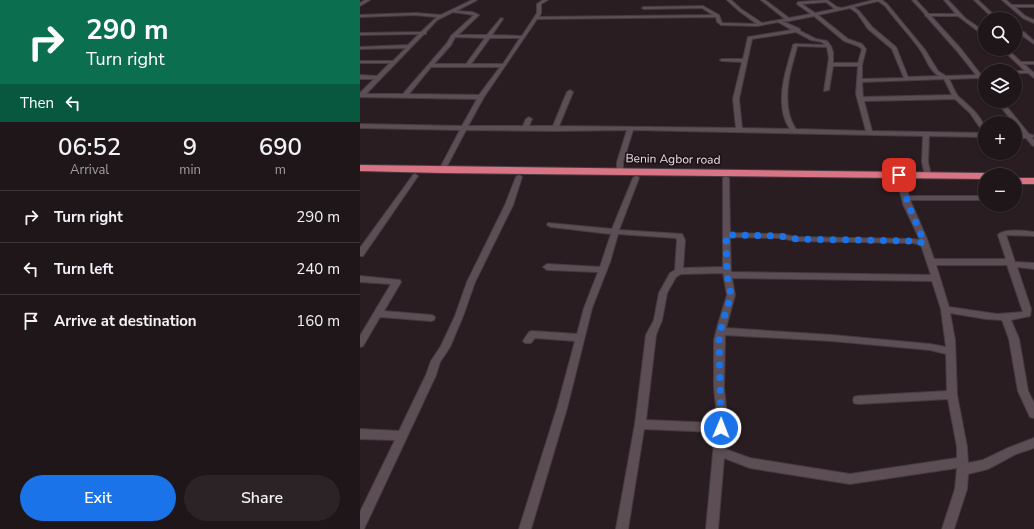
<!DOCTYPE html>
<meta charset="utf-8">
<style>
body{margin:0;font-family:"Nunito Sans",sans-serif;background:#2c2327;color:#f1f3f6;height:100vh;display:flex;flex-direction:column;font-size:15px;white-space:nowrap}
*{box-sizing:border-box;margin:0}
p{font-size:13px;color:#a19fa2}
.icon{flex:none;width:22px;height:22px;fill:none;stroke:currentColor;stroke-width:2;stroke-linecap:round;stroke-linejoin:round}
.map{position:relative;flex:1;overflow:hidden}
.drawer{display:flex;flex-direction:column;background:#1f161a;width:360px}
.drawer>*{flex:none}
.top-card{background:#0b6e4f;color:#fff;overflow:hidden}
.tools{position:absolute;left:618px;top:12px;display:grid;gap:8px}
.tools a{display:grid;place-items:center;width:44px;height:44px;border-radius:50%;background:#1f161a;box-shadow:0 1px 3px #0004,0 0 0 1px #3c3539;font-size:20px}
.pin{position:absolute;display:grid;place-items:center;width:34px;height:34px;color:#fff;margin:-17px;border-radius:8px;box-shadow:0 2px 6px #0006}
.me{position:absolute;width:44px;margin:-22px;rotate:1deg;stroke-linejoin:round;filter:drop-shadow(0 0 3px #0008)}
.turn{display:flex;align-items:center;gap:14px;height:84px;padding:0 20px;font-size:18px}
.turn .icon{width:52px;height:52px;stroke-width:2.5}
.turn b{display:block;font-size:28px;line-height:34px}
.then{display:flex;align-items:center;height:38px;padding:0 20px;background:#0003;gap:8px;font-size:15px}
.eta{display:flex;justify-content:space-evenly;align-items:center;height:68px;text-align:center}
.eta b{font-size:24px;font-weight:600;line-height:28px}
.button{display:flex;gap:8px;margin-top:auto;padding:8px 20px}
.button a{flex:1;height:46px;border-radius:24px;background:#1a73e8;color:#fff;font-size:16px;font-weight:600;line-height:46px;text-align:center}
.button a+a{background:#2c2327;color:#f1f3f6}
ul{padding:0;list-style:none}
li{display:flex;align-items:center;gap:12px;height:52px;padding:0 20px;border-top:1px solid #3c3539}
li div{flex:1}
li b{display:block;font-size:15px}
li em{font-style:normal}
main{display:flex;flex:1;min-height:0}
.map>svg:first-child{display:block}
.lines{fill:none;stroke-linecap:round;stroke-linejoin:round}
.minor-casing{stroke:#453b40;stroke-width:2}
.highway-casing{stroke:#453b40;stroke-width:2}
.minor{fill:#5c4e54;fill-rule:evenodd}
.highway{fill:#d87484;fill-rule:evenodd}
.route{stroke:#1a73e8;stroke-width:7;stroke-dasharray:0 12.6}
.labels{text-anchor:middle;stroke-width:3.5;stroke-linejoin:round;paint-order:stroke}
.street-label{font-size:12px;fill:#e8dfe3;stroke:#1f1319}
</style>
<main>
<section class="drawer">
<div class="top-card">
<div class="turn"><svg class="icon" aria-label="right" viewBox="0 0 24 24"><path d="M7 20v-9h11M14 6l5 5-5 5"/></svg><div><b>290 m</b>Turn right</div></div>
<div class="then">Then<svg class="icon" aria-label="left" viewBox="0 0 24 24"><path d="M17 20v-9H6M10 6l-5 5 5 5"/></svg></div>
</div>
<div class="eta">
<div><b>06:52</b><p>Arrival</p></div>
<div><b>9</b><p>min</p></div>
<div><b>690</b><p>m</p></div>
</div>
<ul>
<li><svg class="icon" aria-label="right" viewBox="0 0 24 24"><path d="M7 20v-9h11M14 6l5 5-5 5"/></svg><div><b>Turn right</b></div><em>290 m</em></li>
<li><svg class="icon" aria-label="left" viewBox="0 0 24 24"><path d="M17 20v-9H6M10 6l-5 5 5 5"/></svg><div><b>Turn left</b></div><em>240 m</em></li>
<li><svg class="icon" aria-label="arrive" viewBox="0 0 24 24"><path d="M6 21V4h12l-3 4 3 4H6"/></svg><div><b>Arrive at destination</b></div><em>160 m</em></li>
</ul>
<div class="button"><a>Exit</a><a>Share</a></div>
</section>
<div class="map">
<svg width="674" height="529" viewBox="0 0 674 529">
<rect width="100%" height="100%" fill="#291d22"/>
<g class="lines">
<g class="minor-casing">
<path id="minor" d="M5,0H10L0,6V3Z
M112,0H117L96,11L112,12L119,15L98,35H127L141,18L143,19L132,35L162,36L177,13V4L183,0H188L181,4V13L179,17L353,15L342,8L284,9L282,8L284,7L343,6L359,15L362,23L397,24L379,11L367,0H371L381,9L402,23L425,19L401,0H405L429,18L451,14L437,4L438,2L467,0L477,7L482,8L514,0H522L527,4L565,50L578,71L586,76L616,75L597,51L566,16H565V14L552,0H556L569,14H596L584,0H588L605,18L625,32V35H623L598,16H571L601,49L625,80V85L618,78L589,79C592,84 594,91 598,96C608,106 625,117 625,133L623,132L610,113L595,99L504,101L512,131L625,133V137L569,136L568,162L571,176L568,178L565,176L562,162L563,136L273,130L263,162V171L260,173L257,171V162L267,130L195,131L106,130L85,170L84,171H80L79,170L100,130L0,128V124L102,126L117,99L0,97V93L14,79H0V75L17,76L30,63H0V61H33L46,48L0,49V47L48,45L59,34L0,35V33L61,32L77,17L55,15L0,17V15L55,13L81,15ZM518,1L525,6C536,21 550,35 561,51C567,60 569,70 579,76L548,77L536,47L512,27L499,11L494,7ZM466,2L475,9L455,13L442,4ZM490,8L497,13L508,29L532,49L544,78L502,79V65L506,49L502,44L488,39L458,15ZM93,12L114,15L91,36L87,43L43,94H6L64,34H66V32L77,20ZM454,16L484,41L498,46L502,49L498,63H473V52L471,46L467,41L456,39L440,31V29L422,21H429ZM356,17L357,22L361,25L397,26L418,22L432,30L388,37L383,59H362L360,60L362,61L382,62L373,99L376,128L199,126L213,92L210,90L207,92L193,126H169L172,119L169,117L166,119L163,126H108L124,97L177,19ZM436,32L451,40L462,42L465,45L435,44L433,45C432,51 429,57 428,63C422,83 417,111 430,129L382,128L379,99L392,39ZM95,37L125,38L106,64H74L91,45ZM130,38H160L143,64H111ZM437,46L467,47L469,58L464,91L469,90L473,66H498L496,94L506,131L436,129C423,111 427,82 433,62C434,57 436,52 437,46ZM71,67H140L119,95L49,94ZM584,79L592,95L503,97L502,82Z
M614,0H618L638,19H634Z
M642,0H646L652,5H674V7H655L665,16L674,20V23L663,18Z
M655,30L664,32L674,41V44L660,34L655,32Z
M642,49H647L661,62H674V64H664L674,73V78L668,73H655V71H653H665Z
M636,101H642L669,134L673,135L674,136L672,138L674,140V146L672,145L666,138H655V134H663Z
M539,173L541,174L544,179L549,196H625V200H550L567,239L574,259H646L638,235C644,228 665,231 674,232V236L646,235L655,262L674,263V269L657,267L671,309L670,316L651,320L659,339L668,391L674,403V418L670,417L658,391L649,339L642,320L626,319L590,313L595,340L597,395L607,447L608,463L623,460L648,448L674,438V448L656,454L628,469L608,474L607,489L594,529H582L595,489L597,468L490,484L390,468L364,458L358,529H346L355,432L284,429L268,529H256L275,424L286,335L294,320L299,293L310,273L315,270L317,240L316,238L258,234L250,262L232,308L207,408L171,529H159L197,408L215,341L175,338L171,343H165L163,341L169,332L172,331L217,334L224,308L238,272L187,270L183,267L187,264L240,267L251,234L191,227L187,225L188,223L252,229L273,178L276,176L278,177L279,178L259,230L322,234L325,240L323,268L363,267V178L366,176L369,178L370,233L420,234L436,237L553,239L560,240L543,204L536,175ZM370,237L420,238L436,241L553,243L561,245L571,275L371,272ZM576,265H647L663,312L637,314L589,307ZM363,273L367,295L358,324L354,340V388L357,416L356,423L286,420L296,335L302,320L307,293L316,277L321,274ZM372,278L572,281L581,309L586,347L570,344L472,335L366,328L375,295ZM365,335L472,341L570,350L586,354L587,391L498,396L494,397L493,400L494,403L498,404L588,399L597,447V458L490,474L390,458L365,449L367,416L364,388Z
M55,174L58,176L3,256H0V248L53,175Z
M159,175L162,177L153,205L115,282L103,316L90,347L80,362L76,375L4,529H0V512L35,440L0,439V429L39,431L66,375L71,361L81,346L95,316L107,282L145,205L156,177Z
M0,276L40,280L41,282L24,311L71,315L74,316L75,318L74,320L71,321L20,317L3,346L0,347V336L31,284L0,282Z"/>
</g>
<g class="highway-casing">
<path id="highway" d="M0,165L625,173L629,175H625V179L82,173L0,171Z
M655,178H674V184H655Z"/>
</g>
<use href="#minor" class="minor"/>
<use href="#highway" class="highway"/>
</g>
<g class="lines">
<path class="route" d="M361,428L359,340L362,324L371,295L367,275L366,235L420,236L436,239L554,241L564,243L563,239L548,204L542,179L539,175"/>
</g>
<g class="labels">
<g class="street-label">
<text transform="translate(313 159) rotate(1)" y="4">Benin Agbor road</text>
</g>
</g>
</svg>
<div class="tools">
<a><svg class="icon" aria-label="search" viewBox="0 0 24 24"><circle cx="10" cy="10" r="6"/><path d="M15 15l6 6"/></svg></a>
<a><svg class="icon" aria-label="layers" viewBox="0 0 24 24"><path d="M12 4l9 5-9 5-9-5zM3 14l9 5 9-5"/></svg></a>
<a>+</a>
<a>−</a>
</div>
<div class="pin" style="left:539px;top:175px;background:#d93025"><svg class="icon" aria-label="arrive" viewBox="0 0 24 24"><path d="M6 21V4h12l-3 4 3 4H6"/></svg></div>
<svg class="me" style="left:361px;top:428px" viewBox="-20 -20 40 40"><circle r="17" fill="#1a73e8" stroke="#fff" stroke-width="3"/><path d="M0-11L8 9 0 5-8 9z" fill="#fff"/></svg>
</div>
</main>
